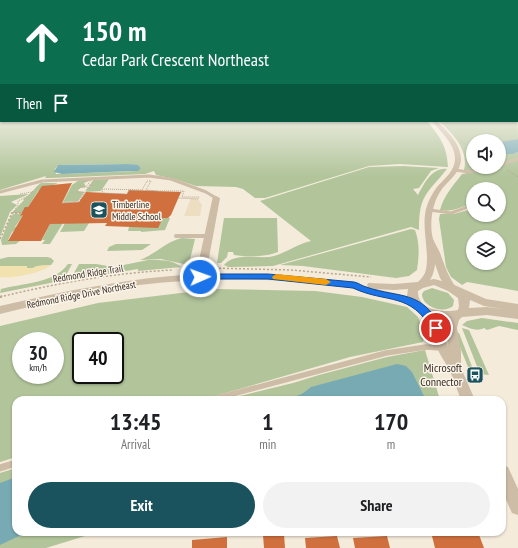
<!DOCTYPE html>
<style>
body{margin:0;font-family:"PT Sans Narrow",sans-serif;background:#f2f2f2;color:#202124;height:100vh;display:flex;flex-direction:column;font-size:15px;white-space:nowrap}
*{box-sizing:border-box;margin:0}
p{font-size:13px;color:#757577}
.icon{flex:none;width:22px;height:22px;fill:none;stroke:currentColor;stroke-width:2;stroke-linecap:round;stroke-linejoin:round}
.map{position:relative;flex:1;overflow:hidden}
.sheet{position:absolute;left:12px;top:396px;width:494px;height:140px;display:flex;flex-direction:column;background:#fff;border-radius:12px;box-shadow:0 1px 3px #0004}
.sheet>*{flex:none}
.banner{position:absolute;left:0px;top:0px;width:518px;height:122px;box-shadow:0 1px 3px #0004;background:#0b6e4f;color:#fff;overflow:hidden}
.controls{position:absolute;left:466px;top:134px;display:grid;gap:8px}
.controls a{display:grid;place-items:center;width:40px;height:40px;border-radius:50%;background:#fff;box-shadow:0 1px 3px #0004;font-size:20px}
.speed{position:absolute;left:12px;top:332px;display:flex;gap:8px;font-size:20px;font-weight:700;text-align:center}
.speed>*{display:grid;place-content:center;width:52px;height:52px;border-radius:50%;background:#fff;box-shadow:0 1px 3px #0004;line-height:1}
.speed small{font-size:10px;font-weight:400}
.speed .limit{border:2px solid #111;border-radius:6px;background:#fff;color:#111}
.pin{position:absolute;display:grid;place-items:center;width:34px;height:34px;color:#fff;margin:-17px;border:2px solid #fff;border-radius:50%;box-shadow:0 1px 4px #0007}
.me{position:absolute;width:44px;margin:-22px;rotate:88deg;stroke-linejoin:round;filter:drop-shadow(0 0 3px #0008)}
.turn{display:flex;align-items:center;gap:14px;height:84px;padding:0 16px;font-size:18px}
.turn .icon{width:52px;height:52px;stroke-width:2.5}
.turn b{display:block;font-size:28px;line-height:34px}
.then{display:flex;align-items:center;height:38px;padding:0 16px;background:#0003;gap:8px;font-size:15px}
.eta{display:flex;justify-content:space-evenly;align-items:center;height:68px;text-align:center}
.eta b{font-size:24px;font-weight:700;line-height:28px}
.action{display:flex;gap:8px;margin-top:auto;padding:8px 16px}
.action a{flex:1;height:46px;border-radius:24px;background:#1a525d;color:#fff;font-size:16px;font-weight:700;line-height:46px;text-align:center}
.action a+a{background:#f2f2f2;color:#202124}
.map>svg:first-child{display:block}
.green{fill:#b1c49a;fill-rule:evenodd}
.sand{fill:#f2e2af}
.plaza{fill:#eddec1}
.water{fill:#78aab3}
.building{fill:#cf703e}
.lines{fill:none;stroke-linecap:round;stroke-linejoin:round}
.path-far2{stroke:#b9a690;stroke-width:1;stroke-dasharray:1 1;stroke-linecap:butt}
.path-far1{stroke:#b9a690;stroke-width:1.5;stroke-dasharray:2 2;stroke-linecap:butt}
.path{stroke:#b9a690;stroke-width:2;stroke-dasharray:2.5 2.5;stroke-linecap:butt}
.service-far3{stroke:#cdbca6;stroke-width:3}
.service-far2{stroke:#cdbca6;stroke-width:4}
.service-far1{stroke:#cdbca6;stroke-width:5.5}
.service{stroke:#cdbca6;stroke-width:7}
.minor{fill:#cdbca6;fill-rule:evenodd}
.tertiary{fill:#cdbca6;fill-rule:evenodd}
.route{fill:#1a73e8;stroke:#114b97}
.slow{fill:#f59e0b}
.labels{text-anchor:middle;stroke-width:3;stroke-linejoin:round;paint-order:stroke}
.poi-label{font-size:10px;fill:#382e27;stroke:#fbf4e8;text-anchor:start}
.street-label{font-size:10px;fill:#382e27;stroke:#fbf4e8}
.near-poi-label{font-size:12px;fill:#382e27;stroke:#fbf4e8;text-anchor:end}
</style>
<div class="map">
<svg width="518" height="548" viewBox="0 0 518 548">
<rect width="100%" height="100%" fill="#f4ebdb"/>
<path class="green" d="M0,100L1,121H427C440,137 447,146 448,167L400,164L369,166L265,198H255L243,189L236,187L196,186L175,179L156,175L154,171L145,174L49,178H45L46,176L0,190ZM128,164L141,167L135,171L62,174H56L55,169L58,165Z
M517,100L518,139L499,142V141H473V167H491L470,171L464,170C469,150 453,134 439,121H517Z
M518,152V291L467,282L462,285L451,277L446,267L439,219L440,214H454L468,210L465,206C456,209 450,212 440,210C444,195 453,186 462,174L499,167V154H513ZM473,189H499V215H473ZM473,237H499V263H473Z
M403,166L439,168L431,171L419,188L413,189L418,195C424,184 432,167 447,169C426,195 419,195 419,230L411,227L273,266L228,267L224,265C234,253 255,258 269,257C284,255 296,244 311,241L260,201L369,167Z
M109,179L101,191L86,192L88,187H92L93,186H89L94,180Z
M79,180H91L84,183L86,187L80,188L77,191L84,192L78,201L63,202L72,185Z
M41,183H58L38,191L28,207L22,213H12L24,200L23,199C33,194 34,187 41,183Z
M29,194L11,202L17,205L10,212L0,237V196Z
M14,214H21V215H23L15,227L17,228L12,232L8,240H21L16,244L2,245L1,240C5,232 7,223 12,215Z
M68,215L50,244H42L45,240H42L54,216Z
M163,218H170L165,230L141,232V231H128L129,227Z
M224,218H277L278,252C266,257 247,257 234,255L233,252H228L227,257L221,263H217Z
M65,223H89L84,231L60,232Z
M411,229L415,230C420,243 419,257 417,270L409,276L396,278L303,266L280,265Z
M182,238L195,239L189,264H184L161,259L140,260C154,255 167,241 182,238Z
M116,244H151L142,250L107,251L109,247Z
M8,257H47L51,258L54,261L51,265L37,266L31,269L27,268V266H0V259Z
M148,260C158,260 173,259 181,267L138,271V269L70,280L79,264H96L114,267Z
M68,264H72L65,277H58L55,282L0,293L1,289C22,283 54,284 68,264Z
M432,288L448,293L454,300L453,306C444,314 422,307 422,294L424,291Z
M214,289L315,291L362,297L407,307L418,317L425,335L423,342L350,357L201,400H16V457L0,462V326L98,303ZM21,341H55V375H21ZM81,341H115V375H81Z
M482,318L518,323V330L499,326L487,330L484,328C477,332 469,328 462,325L467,321Z
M462,328L469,330L489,375L480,374Z
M454,332L459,333L476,377H472Z
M425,350L440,400H224L293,383L319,375L387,357Z
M16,468V532H98L46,548H0V473Z"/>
<path class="sand" d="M51,265C42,273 12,279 0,277V266H27V268H33L37,266Z"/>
<path class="plaza" d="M191,198L198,199L202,205L200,216H184Z"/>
<path class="water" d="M518,139V152L513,154H499V142Z
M128,164L138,165L141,168L138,171H130L62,174L54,172L58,165Z
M397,364L406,366L412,372L426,400H267C286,395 293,403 311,387Z
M16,477V532H36L19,536L0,545V483Z"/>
<path class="building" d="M72,183L62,203L79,202L86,192L127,194L129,190L181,192L171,215L168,218H163L158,228L105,226L107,223L50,224L41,241H8L23,215L20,216L25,207H28L42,186Z
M431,532H478L484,548H435Z
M284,534L285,548H264L263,535Z
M337,536L340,548H306L305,538Z
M387,536L390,548H355L353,538Z
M227,537V548H192V540Z"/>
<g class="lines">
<path class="path-far2" d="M461,141L473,148
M499,142L518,139
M499,154H509
M507,170L518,177
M91,180H94L89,186H93L88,187L79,202L62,203L78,201L84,192H77L80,187H86Z
M147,181H151L146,190L158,191L129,190L127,194L102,193L103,189L142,190Z
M158,191H182
M182,191H184L182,197H199L198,199L178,198Z
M20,194L32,192
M11,213H22
M12,214L18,205V201L28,196L33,191"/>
<path class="path-far1" d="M11,213H22
M0,239L12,213
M211,268L291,270L371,277
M0,297C57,283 114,273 172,270"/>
<path class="path" d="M0,297L2,296"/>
<path class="service-far3" d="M499,165L518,159
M455,170L469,172L492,167
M0,192L42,181L149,176L171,179L206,192L216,198
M430,210L451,213L465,208"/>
<path class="service-far2" d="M176,236H208"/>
<path class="service-far1" d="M210,400L386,353L426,347L441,348"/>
<path class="service" d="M0,468L16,463"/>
<path class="minor" d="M432,121H437C447,131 461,144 461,159C461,172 449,180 442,189C432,202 429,224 433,239C435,244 438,248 440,253C445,266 447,274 455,286L450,289L447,288L440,278L435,264C434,273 431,283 422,286L417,283C420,280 423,277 425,273C431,255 421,230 426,209C428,201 432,194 437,187C444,179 455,171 455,159C455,144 441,132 432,121Z"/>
<path class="tertiary" d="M213,196H216L220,198L206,274L292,276L354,282L368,287L367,285L368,283L394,284L418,282L434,279L450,283L486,299L518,304V319L487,315L462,317L459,320L457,328L461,351V368L475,400H461C457,390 454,379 449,369C445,362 440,355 437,348C431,334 429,322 418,311C407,299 385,298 370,294C363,293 357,289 350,288C281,277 208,277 139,285C92,291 46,303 0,314V306C65,291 129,278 196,274ZM434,285L448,291L458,298L459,306L458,310C444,313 417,311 418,291L423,288ZM376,289L394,290L408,289L407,296ZM470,300L484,306L503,309L487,307L469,308ZM437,319L447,320L445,328L448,346Z
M502,465L508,467L518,489V515L512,513L502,491Z"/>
</g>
<linearGradient id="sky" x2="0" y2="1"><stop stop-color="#7bb0d3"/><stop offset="0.56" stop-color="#faf6ef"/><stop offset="1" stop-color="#faf6ef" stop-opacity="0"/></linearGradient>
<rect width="518" height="177" fill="url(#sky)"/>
<path class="route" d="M200,274H268L354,282C359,283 362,286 366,287C402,299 420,289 442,328L440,331H433C410,291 387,304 353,288L268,279H197L196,277Z"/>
<path class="slow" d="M276,274L326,279L331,282L326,285L273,279L272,277Z"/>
<defs>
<g id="school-square" transform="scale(0.9)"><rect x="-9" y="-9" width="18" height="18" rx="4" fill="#1a525d" stroke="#fbf4e8"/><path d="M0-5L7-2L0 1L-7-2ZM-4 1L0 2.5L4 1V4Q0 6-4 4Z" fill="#fff"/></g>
<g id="bus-square" transform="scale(0.9)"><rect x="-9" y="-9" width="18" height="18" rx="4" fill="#1a525d" stroke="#fbf4e8"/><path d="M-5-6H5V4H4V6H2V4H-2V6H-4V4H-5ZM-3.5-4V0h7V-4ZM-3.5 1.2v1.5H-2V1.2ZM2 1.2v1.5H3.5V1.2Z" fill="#fff"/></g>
</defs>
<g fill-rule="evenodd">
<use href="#school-square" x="99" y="210"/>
<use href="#bus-square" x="475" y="375"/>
</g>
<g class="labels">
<g class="poi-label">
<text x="112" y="208">Timberline<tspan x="112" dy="12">Middle School</tspan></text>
</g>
<g class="street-label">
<text transform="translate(88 273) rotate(-9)" y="4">Redmond Ridge Trail</text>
<text transform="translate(81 294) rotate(-11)" y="4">Redmond Ridge Drive Northeast</text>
</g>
<g class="near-poi-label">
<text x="462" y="372">Microsoft<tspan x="462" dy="14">Connector</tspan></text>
</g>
</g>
</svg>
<div class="controls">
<a><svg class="icon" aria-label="sound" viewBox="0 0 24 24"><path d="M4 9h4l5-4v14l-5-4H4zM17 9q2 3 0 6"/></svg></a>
<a><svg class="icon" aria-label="search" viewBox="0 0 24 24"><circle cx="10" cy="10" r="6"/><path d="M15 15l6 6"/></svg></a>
<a><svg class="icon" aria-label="layers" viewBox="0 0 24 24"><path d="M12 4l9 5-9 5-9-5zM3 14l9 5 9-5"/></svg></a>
</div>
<div class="speed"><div>30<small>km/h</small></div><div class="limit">40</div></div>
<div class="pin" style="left:436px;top:328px;background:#d93025"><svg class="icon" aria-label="arrive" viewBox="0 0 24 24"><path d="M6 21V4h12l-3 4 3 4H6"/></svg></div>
<svg class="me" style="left:200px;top:277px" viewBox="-20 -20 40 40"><circle r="17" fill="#1a73e8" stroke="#fff" stroke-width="3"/><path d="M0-11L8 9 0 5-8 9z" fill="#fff"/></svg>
<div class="banner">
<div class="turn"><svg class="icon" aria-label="ahead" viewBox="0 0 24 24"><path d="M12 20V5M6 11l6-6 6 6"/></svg><div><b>150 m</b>Cedar Park Crescent Northeast</div></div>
<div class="then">Then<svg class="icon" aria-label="arrive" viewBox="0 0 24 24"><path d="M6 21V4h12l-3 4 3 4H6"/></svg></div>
</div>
<section class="sheet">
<div class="eta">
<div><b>13:45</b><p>Arrival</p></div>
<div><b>1</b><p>min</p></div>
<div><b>170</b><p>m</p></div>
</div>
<div class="action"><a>Exit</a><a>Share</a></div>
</section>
</div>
